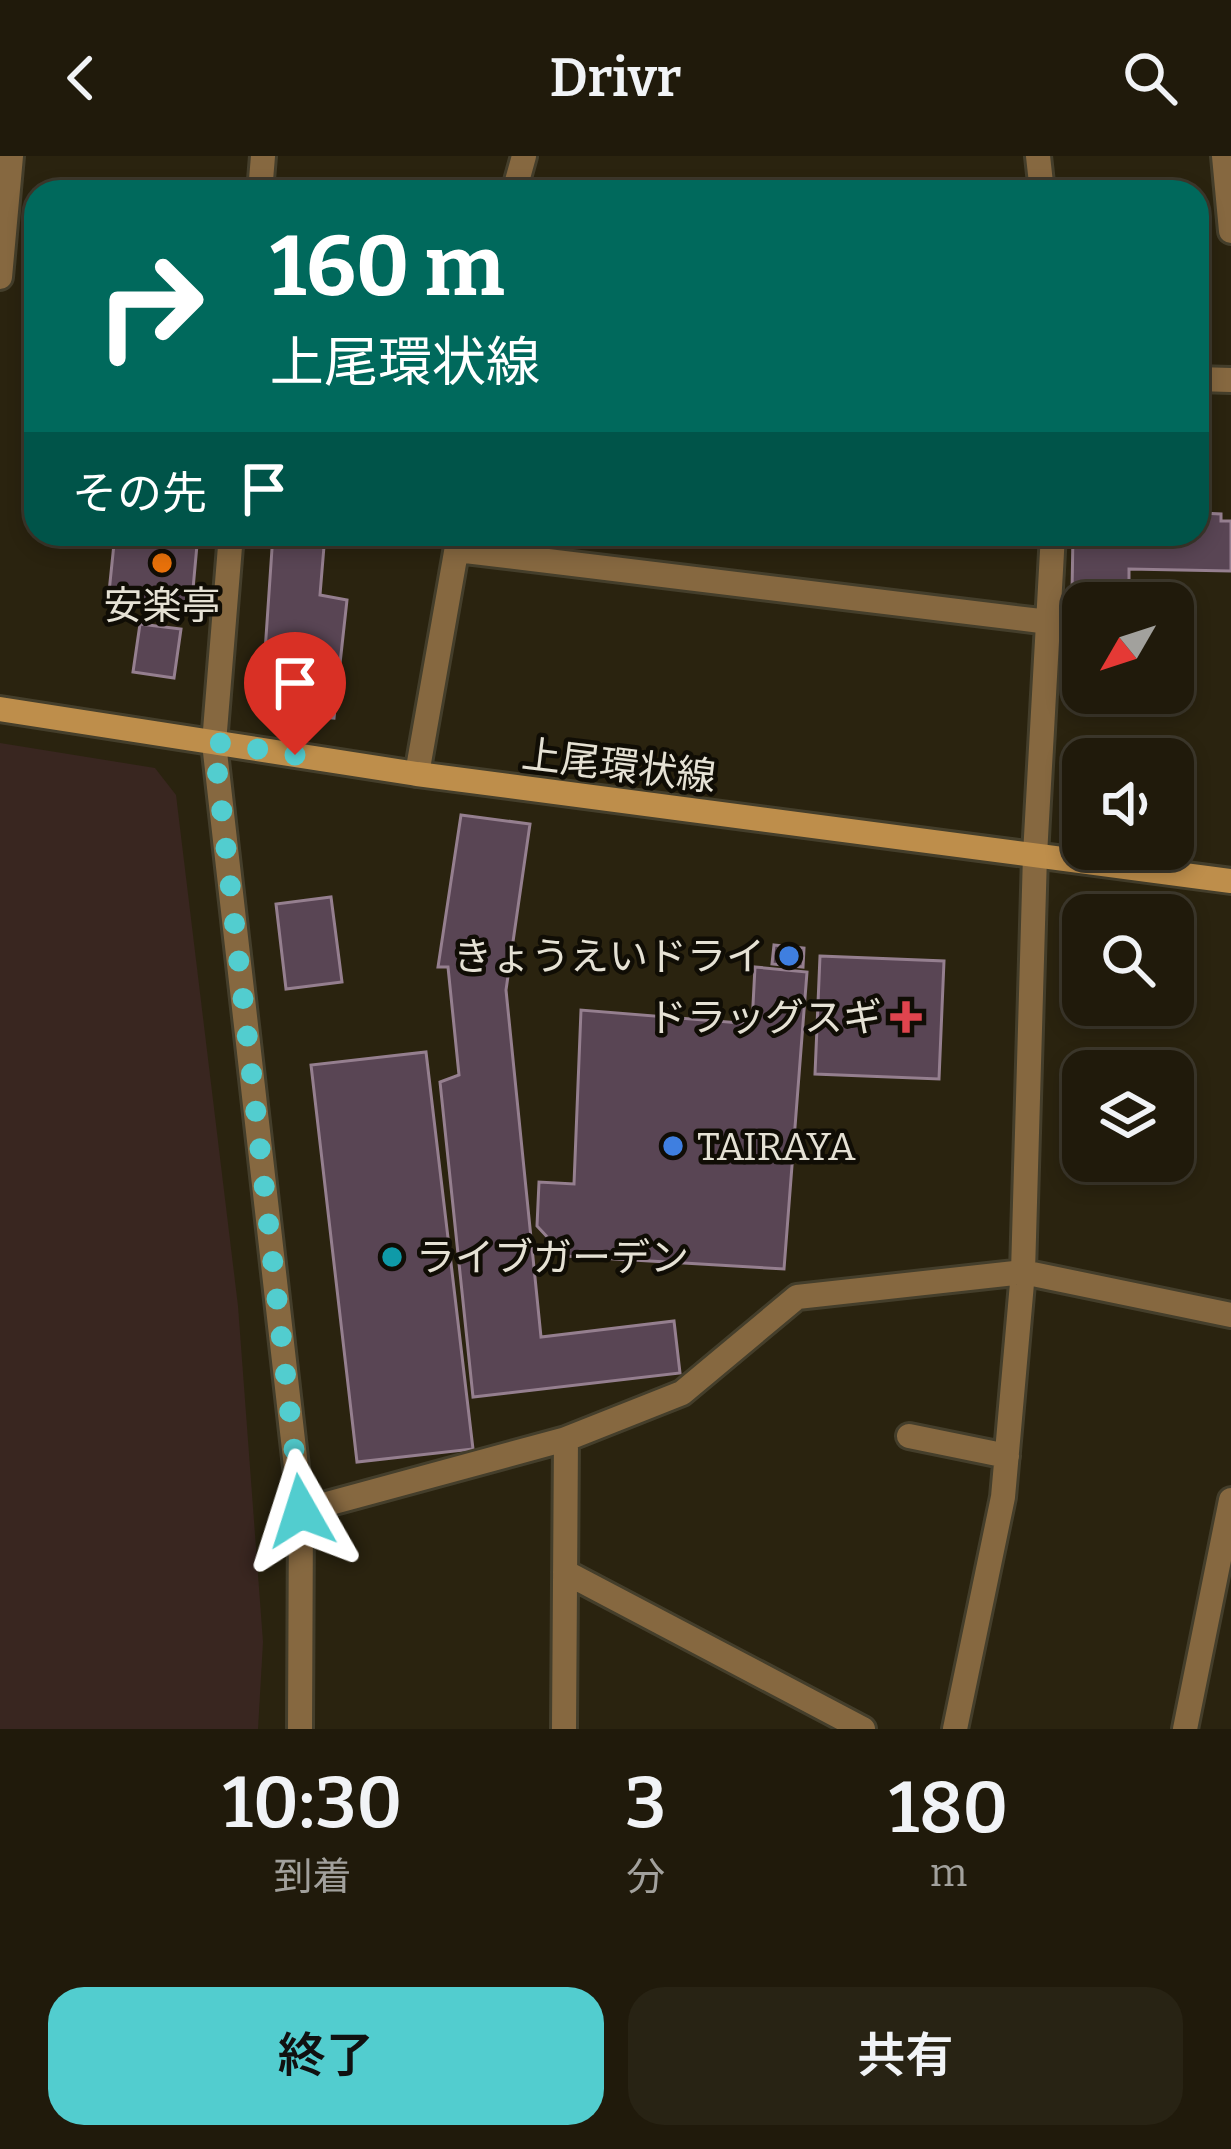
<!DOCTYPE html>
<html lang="ja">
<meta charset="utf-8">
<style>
body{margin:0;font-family:Bitter,"Noto Sans JP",serif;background:#282314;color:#f1f3f6;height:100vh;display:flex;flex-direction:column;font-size:45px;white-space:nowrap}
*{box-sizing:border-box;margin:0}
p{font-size:39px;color:#a2a19d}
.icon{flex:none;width:66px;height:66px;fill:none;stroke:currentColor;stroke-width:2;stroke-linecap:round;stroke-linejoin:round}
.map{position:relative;height:1573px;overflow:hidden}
.side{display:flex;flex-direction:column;background:#201a0b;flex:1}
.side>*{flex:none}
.guide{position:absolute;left:24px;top:24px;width:1185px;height:366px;border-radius:36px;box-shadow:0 6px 18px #0003,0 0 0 3px #3d382c;background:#00695c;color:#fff;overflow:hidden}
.needle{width:78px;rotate:231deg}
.buttons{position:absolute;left:1062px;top:426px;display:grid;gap:24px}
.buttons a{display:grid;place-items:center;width:132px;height:132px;border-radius:24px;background:#201a0b;box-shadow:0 6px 18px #0003,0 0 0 3px #3d382c;font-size:60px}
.pin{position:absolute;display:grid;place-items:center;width:102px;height:102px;color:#fff;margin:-123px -51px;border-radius:50% 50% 50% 0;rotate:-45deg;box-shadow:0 0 12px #0007}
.pin .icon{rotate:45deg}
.me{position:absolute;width:132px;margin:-66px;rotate:354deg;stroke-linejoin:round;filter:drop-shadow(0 0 9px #0008)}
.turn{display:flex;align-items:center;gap:42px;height:252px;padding:0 48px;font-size:54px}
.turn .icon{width:156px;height:156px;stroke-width:2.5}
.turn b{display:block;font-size:84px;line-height:102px}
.then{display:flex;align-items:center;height:114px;padding:0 48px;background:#0003;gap:24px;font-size:45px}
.eta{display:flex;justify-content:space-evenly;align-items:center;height:204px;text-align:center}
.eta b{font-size:72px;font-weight:600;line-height:84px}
.cta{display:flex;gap:24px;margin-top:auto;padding:24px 48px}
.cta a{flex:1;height:138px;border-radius:36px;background:#52cdcf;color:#111;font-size:48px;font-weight:600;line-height:138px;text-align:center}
.cta a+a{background:#282314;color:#f1f3f6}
header{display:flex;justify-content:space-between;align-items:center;height:156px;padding:0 48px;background:#201a0b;font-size:54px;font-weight:600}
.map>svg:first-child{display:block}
.industrial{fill:#392620}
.building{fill:#594554;stroke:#957f8f;stroke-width:3}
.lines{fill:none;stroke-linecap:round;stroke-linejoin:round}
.minor-casing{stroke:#443e2b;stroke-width:30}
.tertiary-casing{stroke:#443e2b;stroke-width:30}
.secondary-casing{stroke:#443e2b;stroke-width:30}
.minor{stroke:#866840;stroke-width:24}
.tertiary{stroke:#866840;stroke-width:24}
.secondary{stroke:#be8e4b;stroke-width:24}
.route{stroke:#52cdcf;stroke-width:21;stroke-dasharray:0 37.8}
.food-dot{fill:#e8710a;stroke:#100d05;stroke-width:4.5}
.shop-dot{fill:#3f7fe0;stroke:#100d05;stroke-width:4.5}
.health-dot{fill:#e0444e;stroke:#100d05;stroke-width:4.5}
.culture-dot{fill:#0f9aa8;stroke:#100d05;stroke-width:4.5}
.labels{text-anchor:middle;stroke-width:9;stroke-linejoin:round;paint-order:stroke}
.poi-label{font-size:39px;fill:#e5e1d4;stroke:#100d05;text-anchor:end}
.street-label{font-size:39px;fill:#e5e1d4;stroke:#100d05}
</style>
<header><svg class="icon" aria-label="back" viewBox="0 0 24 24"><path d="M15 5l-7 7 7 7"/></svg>Drivr<svg class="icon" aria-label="search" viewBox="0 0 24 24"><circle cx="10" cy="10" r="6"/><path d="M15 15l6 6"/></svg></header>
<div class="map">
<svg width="1231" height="1573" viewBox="0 0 1231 1573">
<rect width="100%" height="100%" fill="#2a230f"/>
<path class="industrial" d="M0,587L155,612L176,639L238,1150L263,1486L258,1573H0Z"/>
<path class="building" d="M1201,357L1221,358V365H1231V415L1129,413V428H1114V442L1072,436L1073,378H1197Z
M115,378H198L191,455L108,446Z
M273,378H325L320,439L347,444L334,562L261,555Z
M140,468L181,473L174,522L133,516Z
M461,659L530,668L506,834L541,1181L674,1165L680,1217L473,1241L440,926L459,919L448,811H438Z
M331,741L342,826L286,833L276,748Z
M774,789L804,792L803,811L772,808Z
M820,800L944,805L939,923L815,918Z
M755,811L807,816L784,1113L565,1100L537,1070L539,1026L574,1028L581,854L752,868Z
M426,896L473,1293L357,1306L311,909Z"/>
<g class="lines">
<g class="minor-casing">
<path id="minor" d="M1038,0L1042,36
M1224,0L1231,75
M514,36L524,0
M0,121L11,0
M1197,223L1231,224
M457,394L1049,466
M417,618L459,379
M909,1280L1007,1300
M301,1355L566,1283L682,1237L797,1141L1023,1116L1231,1159
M565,1416L863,1573
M564,1573L566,1283
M955,1573L1003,1341L1023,1116L1035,699L1053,378
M1185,1573L1231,1344"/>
</g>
<g class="tertiary-casing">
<path id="tertiary" d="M260,36L263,0
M231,378L214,587L301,1355L300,1573"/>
</g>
<g class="secondary-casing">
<path id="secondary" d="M0,553L417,618L1231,725"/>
</g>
<use href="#minor" class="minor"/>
<use href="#tertiary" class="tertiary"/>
<use href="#secondary" class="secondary"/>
</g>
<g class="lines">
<path class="route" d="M295,599L214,586L301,1355"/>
</g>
<circle class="food-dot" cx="162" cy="407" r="12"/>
<g class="shop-dot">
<circle cx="789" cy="800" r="12"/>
<circle cx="673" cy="990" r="12"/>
</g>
<path class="health-dot" d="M900 843h12v12h12v12h-12v12h-12v-12h-12v-12h12z"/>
<circle class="culture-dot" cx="392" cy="1101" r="12"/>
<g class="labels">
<g class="poi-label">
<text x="162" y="463" text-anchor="middle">安楽亭</text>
<text x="765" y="814">きょうえいドライ</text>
<text x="882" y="875">ドラッグスギ</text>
<text x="697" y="1004" text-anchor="start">TAIRAYA</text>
<text x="416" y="1115" text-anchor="start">ライブガーデン</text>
</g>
<g class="street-label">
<text transform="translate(619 609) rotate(7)" y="14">上尾環状線</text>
</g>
</g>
</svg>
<div class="buttons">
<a><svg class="needle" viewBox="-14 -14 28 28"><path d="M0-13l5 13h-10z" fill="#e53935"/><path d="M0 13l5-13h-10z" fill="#a2a19d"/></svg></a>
<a><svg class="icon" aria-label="sound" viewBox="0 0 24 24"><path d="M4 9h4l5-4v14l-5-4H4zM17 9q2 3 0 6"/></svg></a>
<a><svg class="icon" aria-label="search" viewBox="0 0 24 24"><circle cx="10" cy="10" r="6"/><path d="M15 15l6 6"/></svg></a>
<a><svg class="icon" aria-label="layers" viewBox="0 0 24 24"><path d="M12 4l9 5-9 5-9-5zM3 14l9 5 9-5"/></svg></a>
</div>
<div class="pin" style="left:295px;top:599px;background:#d93025"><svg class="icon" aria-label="arrive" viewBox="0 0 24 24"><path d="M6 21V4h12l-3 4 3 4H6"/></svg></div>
<svg class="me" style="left:301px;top:1355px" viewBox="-20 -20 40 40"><path d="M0-17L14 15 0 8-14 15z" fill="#52cdcf" stroke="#fff" stroke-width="4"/></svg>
<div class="guide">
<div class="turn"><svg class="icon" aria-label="right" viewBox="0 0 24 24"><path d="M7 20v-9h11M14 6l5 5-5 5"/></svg><div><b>160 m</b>上尾環状線</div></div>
<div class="then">その先<svg class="icon" aria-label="arrive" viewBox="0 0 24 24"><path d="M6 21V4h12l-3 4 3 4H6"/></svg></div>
</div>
</div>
<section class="side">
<div class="eta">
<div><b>10:30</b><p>到着</p></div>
<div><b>3</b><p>分</p></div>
<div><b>180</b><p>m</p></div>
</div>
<div class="cta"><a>終了</a><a>共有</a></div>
</section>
